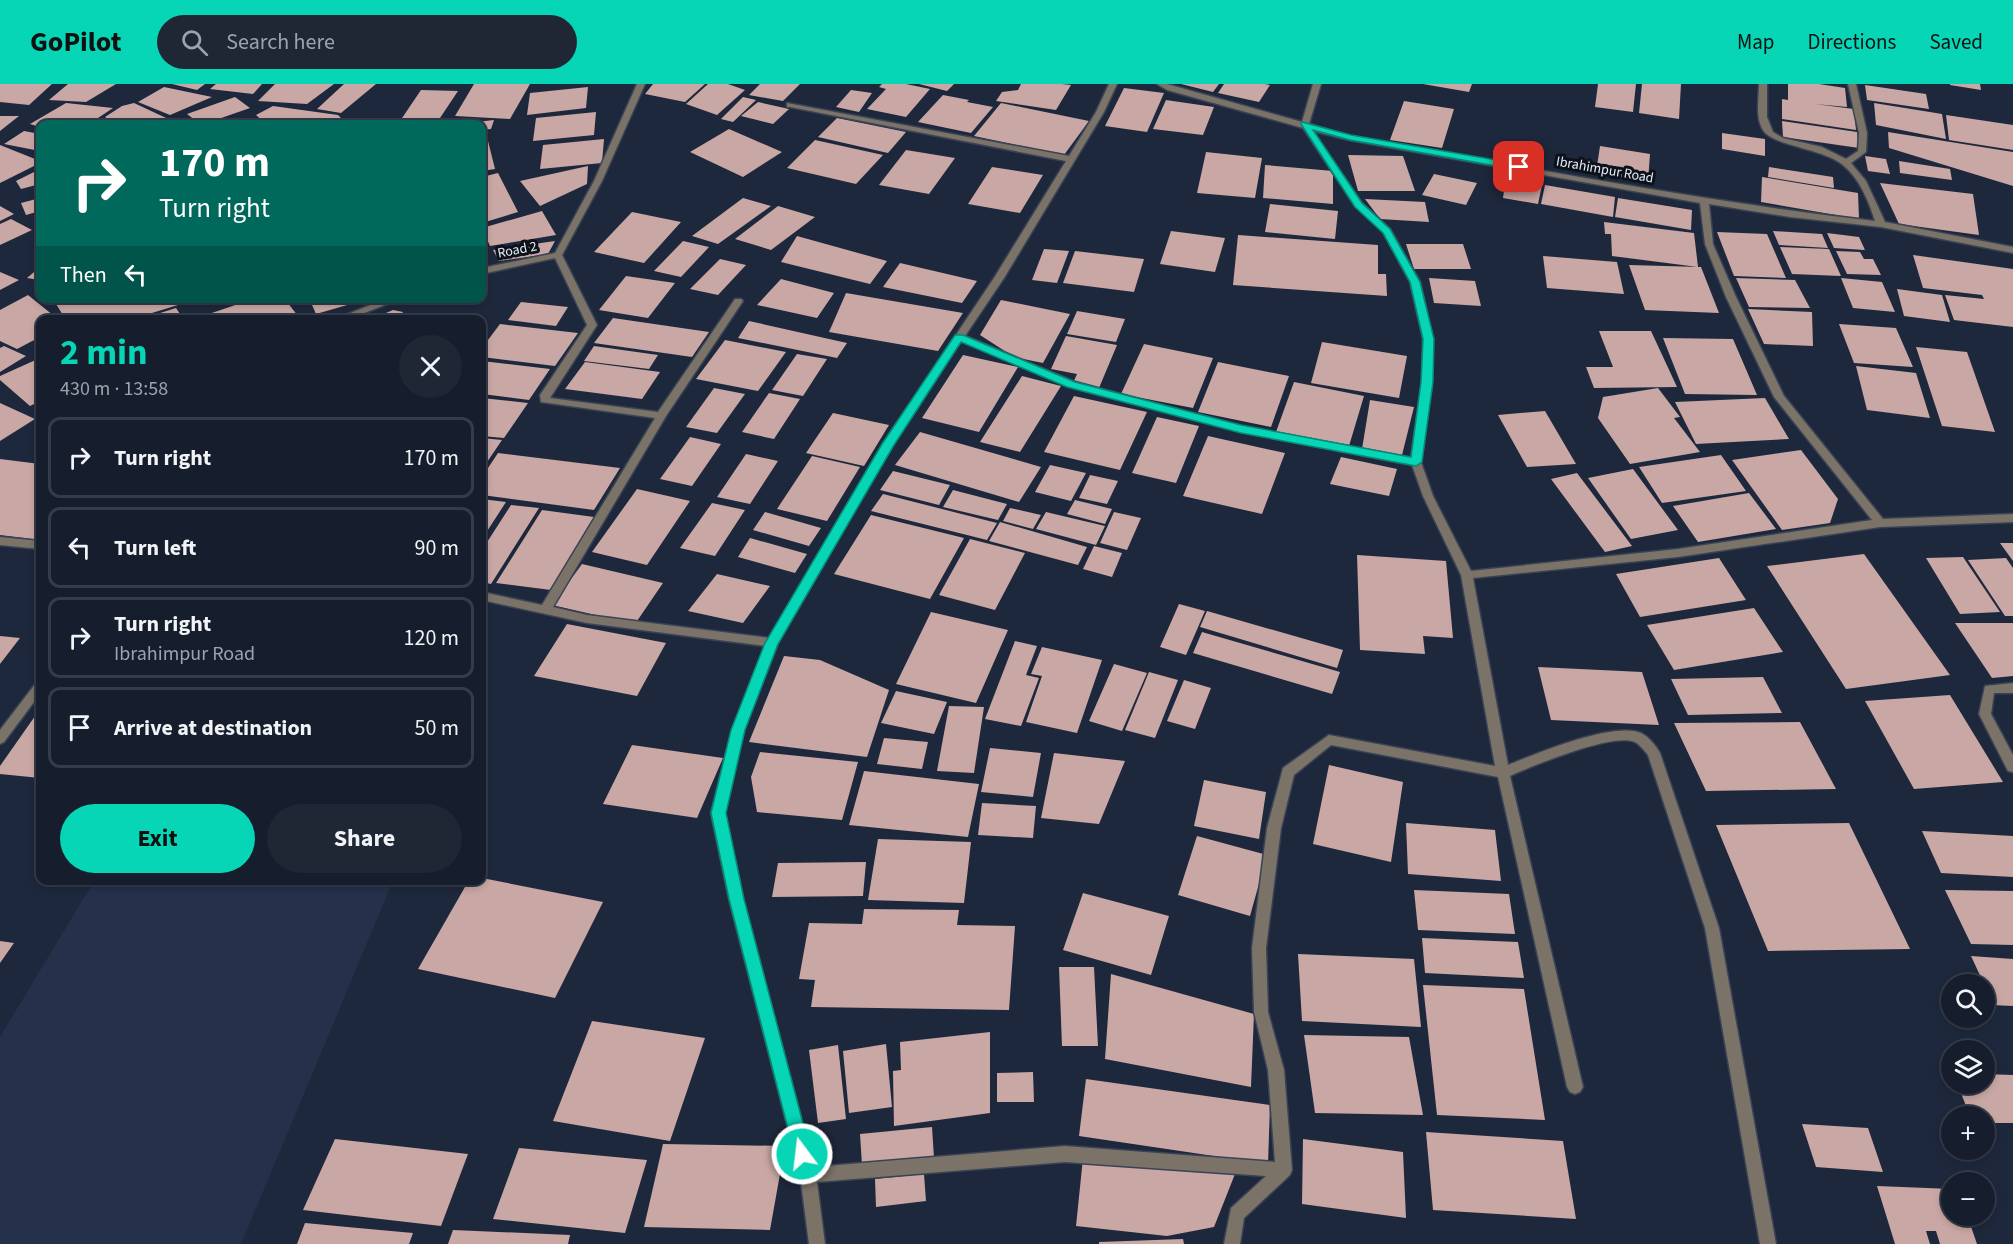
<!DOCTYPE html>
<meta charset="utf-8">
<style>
body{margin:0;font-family:"Source Sans 3",sans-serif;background:#1f2735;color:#f1f3f6;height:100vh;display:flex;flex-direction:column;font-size:22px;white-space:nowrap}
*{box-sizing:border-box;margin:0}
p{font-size:20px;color:#9ea2aa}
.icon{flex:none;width:33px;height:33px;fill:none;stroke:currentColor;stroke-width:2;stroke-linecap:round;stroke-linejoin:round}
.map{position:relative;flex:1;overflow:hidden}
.drawer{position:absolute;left:36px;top:231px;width:450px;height:570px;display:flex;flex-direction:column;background:#161e2d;border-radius:12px;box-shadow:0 3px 9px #0003,0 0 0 2px #353c49}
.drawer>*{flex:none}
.guide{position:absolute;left:36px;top:36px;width:450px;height:183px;border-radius:12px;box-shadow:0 3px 9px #0003,0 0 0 2px #353c49;background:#00695c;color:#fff;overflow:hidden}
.fabs{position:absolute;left:1941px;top:890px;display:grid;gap:12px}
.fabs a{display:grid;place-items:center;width:54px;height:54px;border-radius:50%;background:#161e2d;box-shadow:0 3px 9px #0003,0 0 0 2px #353c49;font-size:30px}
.pin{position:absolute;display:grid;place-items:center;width:51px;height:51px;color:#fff;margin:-26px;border-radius:12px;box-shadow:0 3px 9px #0006}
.me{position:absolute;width:66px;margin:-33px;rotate:345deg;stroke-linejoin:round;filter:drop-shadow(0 0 4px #0008)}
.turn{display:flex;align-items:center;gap:21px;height:126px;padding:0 24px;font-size:27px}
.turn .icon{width:78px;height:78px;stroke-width:2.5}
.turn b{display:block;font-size:42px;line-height:51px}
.then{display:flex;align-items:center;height:57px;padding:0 24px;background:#0003;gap:12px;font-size:22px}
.round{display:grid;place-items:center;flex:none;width:63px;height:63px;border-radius:32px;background:#1f2735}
.headline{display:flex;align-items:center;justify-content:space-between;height:102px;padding:0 24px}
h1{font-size:36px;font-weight:700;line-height:45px;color:#06d5b6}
.action{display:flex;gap:12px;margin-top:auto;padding:12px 24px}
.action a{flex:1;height:69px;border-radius:36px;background:#06d5b6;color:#111;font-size:24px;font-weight:700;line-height:69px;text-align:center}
.action a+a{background:#1f2735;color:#f1f3f6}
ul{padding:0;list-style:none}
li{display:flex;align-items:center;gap:18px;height:81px;margin:0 12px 9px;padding:0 12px;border:3px solid #353c49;border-radius:12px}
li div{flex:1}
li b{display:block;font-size:22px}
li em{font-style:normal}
header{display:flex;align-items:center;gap:36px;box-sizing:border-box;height:84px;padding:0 30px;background:#06d5b6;color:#111}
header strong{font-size:28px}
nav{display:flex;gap:33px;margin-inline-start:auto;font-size:21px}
.search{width:420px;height:54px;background:#1f2735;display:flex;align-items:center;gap:15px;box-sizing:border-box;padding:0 21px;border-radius:33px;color:#9ea2aa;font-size:22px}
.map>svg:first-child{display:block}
.built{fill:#25314b}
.building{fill:#c9a7a4}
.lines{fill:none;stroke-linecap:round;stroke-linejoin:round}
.minor-casing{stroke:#3a4356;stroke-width:3}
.minor{fill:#7b7367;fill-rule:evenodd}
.route{fill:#06d5b6;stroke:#048a76;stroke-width:1.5}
.labels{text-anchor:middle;stroke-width:6;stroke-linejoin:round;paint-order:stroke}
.far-street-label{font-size:14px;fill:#e4ebf9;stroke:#0d111a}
</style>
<header>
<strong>GoPilot</strong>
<div class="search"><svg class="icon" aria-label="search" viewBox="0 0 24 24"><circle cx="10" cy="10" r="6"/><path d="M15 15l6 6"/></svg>Search here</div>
<nav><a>Map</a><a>Directions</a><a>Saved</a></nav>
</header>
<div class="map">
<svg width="2013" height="1160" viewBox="0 0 2013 1160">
<rect width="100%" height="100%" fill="#1e283c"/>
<path class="built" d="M94,797H393L241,1160H0V953Z"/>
<path class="building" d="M0,0H52L29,21L0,18Z
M68,0H116L86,18L49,16Z
M172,0H205L197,6Z
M216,0H262L253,10L210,5Z
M275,0H334L307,20L258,17Z
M344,0H376L341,29L317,25Z
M474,0H530L510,35L455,32Z
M653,0H705L685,18L645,10Z
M708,0H728L745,6L717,31L686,20Z
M760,0H800L783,17L749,11Z
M882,0H906L930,5L906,33L867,25L886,5L879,3Z
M919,0H954L947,7Z
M1021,0H1062L1071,1L1056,26L996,17L1002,8L1018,6Z
M1181,0H1219L1213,8Z
M1224,0H1265L1270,1L1259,18L1218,9Z
M1423,0H1472L1469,8Z
M1598,0H1636L1633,28L1595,23Z
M1642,0H1681L1679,35L1639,29Z
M1788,0H1819L1845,4L1847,23L1815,20L1854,25L1856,46L1782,35V15L1788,16Z
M1950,0H1980L1981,6L1950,1Z
M1865,1L1926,10L1929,25L1867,16Z
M164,3L212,13L170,31L138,18Z
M588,3L586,24L527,31L530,9Z
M1124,4L1164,9L1147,48L1105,42Z
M421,6L458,7L436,40H398Z
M851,6L872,9L859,28L836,23Z
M943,11L969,16L967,18L993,23L971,49L918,38Z
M235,13L250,24L204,40H200L187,30Z
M743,13L756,16L733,38L721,35Z
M1166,16L1214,23L1203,51L1153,45Z
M1404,17L1454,25L1442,64L1390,56Z
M758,18L789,25L773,40L741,32Z
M66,19L113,24L89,40H40V43L30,40Z
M134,19L179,40H114L105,33L122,22Z
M1001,19L1089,37L1064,71L974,52Z
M1874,19L1942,30L1946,55L1876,41Z
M273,22L338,31L343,36L330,40H266L256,31Z
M596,28L594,51L533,57L536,34Z
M1946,31L2013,41V66L1949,56Z
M0,32H19L0,47Z
M240,34L246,40H217Z
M837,34L906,48L888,69L818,53Z
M494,36L491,45L482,46V40H459Z
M1782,37L1857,48L1859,64L1783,53Z
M729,45L782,68L743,93L690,68Z
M24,47L40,50V67L4,60Z
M1888,48L2013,68V102L1889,64Z
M1722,49L1765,55V72L1722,65Z
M487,53L495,85L482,87V54Z
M604,55L602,79L540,85L543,61Z
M815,56L883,71L856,100L787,84Z
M0,61L40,77V79L0,99Z
M1600,62L1650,70L1648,97L1596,89Z
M906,66L955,74L929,110L879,101Z
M1206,68L1262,74L1255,114L1197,109Z
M1348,71L1403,72L1415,107H1358Z
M1865,72L1886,75L1890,90L1868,87Z
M1899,77L1950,85L1952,96L1900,89Z
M1265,81L1333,87V120L1263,114Z
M588,82L587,100L540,122L520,97Z
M992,83L1043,91L1020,129L968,120Z
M1769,83L1833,93L1834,104L1768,93Z
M40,85V100L21,105L16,97Z
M498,89L518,128L482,139V93Z
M1434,90L1477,99L1466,121L1422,111Z
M1762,93L1858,109L1859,135L1761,118Z
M1501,94L1542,101L1538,120L1503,114L1504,107L1499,106Z
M1880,99L1973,110L1979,151L1899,140Z
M1545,101L1615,113L1613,133L1541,120Z
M40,114V127L26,131L21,119Z
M743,114L771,122L718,160L692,152Z
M1618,114L1692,126L1691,146L1615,133Z
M1365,115L1425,118L1429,138L1380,135Z
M1270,120L1338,127L1335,155L1265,148Z
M0,122L14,130L0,137Z
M778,122L815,133L771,166L735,155Z
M542,127L556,151L490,162L482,144Z
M632,128L681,138L644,179L594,168Z
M11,135L32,146L0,161V140Z
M1604,138L1694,149L1698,183L1612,172L1611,150H1605Z
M1171,147L1225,154L1215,188L1160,180Z
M1773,147L1822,150L1828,164L1779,161Z
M1717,148L1767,150L1786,194L1734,192Z
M1827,149L1859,153L1865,166L1834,164Z
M1238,151L1378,161V190H1386L1387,212L1233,201Z
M797,152L887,177L870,200L781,178Z
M555,157L548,170L499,177L493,166Z
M683,157L709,163L681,193L654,187Z
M1406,160H1463L1471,185H1414Z
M1780,163L1829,165L1841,192L1792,190Z
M1044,165L1069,167L1057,199L1032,196Z
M1075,167L1144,175L1134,208L1063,199Z
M1836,167L1860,168L1864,175H1873L1881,191L1847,190Z
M1913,171L2013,185V243L1954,236L1945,211L1984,215L1982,211L1923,204Z
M1543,172L1617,178L1624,210L1547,204Z
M720,175L746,181L718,211L690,205Z
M900,179L977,197L962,219L883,203Z
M1629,181L1701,183L1719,229L1645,226Z
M40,183V196L27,194Z
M0,188L19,196L0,206Z
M626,192L675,199L648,234L599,226Z
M1429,194L1475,197L1481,222L1434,219Z
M1736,194L1795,196L1810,224L1749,223Z
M1841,194L1882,198L1895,228L1853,224Z
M781,195L834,209L817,234L757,221Z
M1897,205L1942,211L1950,238L1904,232Z
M846,209L963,229L938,267L829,248Z
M28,211L59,236H40V253L17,265L0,257V226Z
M68,214H172L178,221L129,236H66L56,220Z
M256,214H284L301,236H206L203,232Z
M309,214H368V215L316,230Z
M1001,216L1070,230L1043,279L1014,273L980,251Z
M521,218L568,223L556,242L508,236Z
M176,224L184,236H141V235Z
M1748,225L1812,228L1813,262L1764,260Z
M393,226L403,228L397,236H369Z
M1077,227L1125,235L1116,258L1067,250Z
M613,234L709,248L692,273L594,259Z
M749,237L847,259L837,274L738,254Z
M500,240L578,249L555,282L482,273V264Z
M1839,240L1896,244L1913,283L1854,279Z
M1599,247H1651L1677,303L1594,304L1586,283H1613Z
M1066,252L1117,261L1099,304L1073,299L1077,290L1051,285Z
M1663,254L1733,255L1757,311L1685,310Z
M725,256L786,268L758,307L696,295Z
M1322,258L1407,272L1399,314L1311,299Z
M1144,260L1213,274L1193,324L1121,310Z
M4,262L26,272L0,288V264Z
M594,262L658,271L649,285L584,277Z
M1916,263L1967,268L1995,348L1942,342Z
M797,270L827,275L803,312L772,306Z
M963,271L1018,283L979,348L922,334Z
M40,274V317L30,322L0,296V292Z
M482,277L550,285L529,316L482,310Z
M585,278L660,288L642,315L565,305Z
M1218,278L1289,292L1271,343L1198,328Z
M1856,282L1916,289L1930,334L1867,326Z
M1022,292L1061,302L1020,368L980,358Z
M1294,298L1364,312L1349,362L1276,348Z
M714,304L745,310L717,349L686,343Z
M1658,304L1680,333L1674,334L1700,368L1630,380L1598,334L1603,313Z
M769,309L800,315L774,355L742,348Z
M1074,312L1147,328L1120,386L1044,368Z
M482,314L528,319L504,354L482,352Z
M1765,314L1789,355L1696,360L1675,318Z
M1370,316L1414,323L1402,371L1362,365Z
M0,319L35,335L0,357Z
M1545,327L1576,380L1527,383L1498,331Z
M833,329L889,341L864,382L806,369Z
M1157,333L1199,342L1176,399L1132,389Z
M920,348L1041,383L1019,418L895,381Z
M1208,352L1285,369L1262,430L1183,412Z
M690,353L721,360L692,402L660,395Z
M482,354L502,356L483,384H482Z
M1801,366L1838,415L1830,439L1782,446L1732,376Z
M498,369L620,384L594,426L482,411V393Z
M746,370L778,377L750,420L717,413Z
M1721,371L1746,407L1662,419L1639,383Z
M812,372L860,383L827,437L777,425Z
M1341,373L1397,385L1389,412L1330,400Z
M0,375L40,380V456L0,451Z
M1050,381L1086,389L1071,417L1035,408Z
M1633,385L1678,446L1631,455L1588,394Z
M893,387L950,401L939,421L880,406Z
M1577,389L1632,462L1605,468L1551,395Z
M1090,391L1118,397L1107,420L1079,414Z
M637,405L690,417L647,481L592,468Z
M953,406L1007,420L998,436L943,423Z
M1749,409L1776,445L1698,458L1673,422Z
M883,410L997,439L987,456L871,427Z
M482,415L506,418L482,455Z
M1075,416L1112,425L1105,440L1067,430Z
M712,419L745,426L715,472L680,464Z
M511,421L539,424L491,500L482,498V466Z
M1010,424L1041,431L1033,445L1003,437Z
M542,426L594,433L551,506L496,499Z
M765,428L821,444L809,462L753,446Z
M1046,428L1105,442L1096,461L1036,445Z
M1114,428L1141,434L1127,466L1100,459Z
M871,431L964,454L930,515L834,490Z
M1000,438L1087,463L1078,481L989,457Z
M750,454L807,470L795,489L738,473Z
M970,455L1025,469L995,526L939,511Z
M2000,459H2013V477Z
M1094,462L1122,469L1112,493L1083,485Z
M1864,470L1950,591L1846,605L1767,482Z
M1357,471L1446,477L1453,554L1423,552L1425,570L1360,566Z
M1963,473L2000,528L1960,530L1926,474Z
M1719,474L1746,516L1640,533L1616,490Z
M2006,474L2013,484V532H2005L1968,476Z
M582,480L663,499L635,540L552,521Z
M717,490L770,502L743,539L688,527Z
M1179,520L1205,527L1186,571L1160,563Z
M1754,524L1783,568L1674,586L1647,541Z
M1207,527L1343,566L1337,584L1200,543Z
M931,528L1008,546L976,619L896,600Z
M1955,539H2013V592L1992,594Z
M567,540L666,559L637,612L534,592Z
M1202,548L1340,588L1332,610L1193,569Z
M0,552L20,554L0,580Z
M1015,557L1037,562L1026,591L1039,594L1021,642L985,635Z
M1042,563L1102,576L1077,649L1026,638L1042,592L1031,590Z
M784,572L820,576L889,606L867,673L749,658Z
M1114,580L1147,589L1122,647L1089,637Z
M1538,583L1642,588L1659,641L1551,636Z
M1149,588L1178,596L1155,654L1125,646Z
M1763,593L1782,629L1688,631L1671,595Z
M1184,596L1211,604L1195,645L1167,637Z
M896,607L947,618L934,650L881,639Z
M1950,611L2003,698L1914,705L1865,617Z
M949,622L984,623L974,689L937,687Z
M40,625V694L0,690V682Z
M1800,638L1836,705L1706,707L1674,639Z
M884,654L928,658L922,685L877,680Z
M632,661L723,674L697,734L603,720Z
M990,664L1041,669L1033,713L981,708Z
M760,668L858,678L842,736L757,728L751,693Z
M1054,669L1125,677L1099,740L1041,734Z
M1329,681L1403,698L1391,778L1313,760Z
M864,687L979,700L968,753L849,741Z
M1204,696L1266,708L1259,755L1194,742Z
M982,719L1036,722L1033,754L978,751Z
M1406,739L1495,746L1501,797L1408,790Z
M1849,739L1910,865L1768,867L1716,741Z
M1922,747L2013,752V793L1941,789Z
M1197,752L1267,771L1250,832L1178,811Z
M878,755L971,758L964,819L868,816Z
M866,778L863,812L772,813L778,779Z
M482,794L603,818L555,914L418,885L469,796H482Z
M1414,806L1509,810L1515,850L1418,846Z
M1945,806L2013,807V861L1971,860Z
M1083,809L1169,832L1151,891L1063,866Z
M864,825L959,826L957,841L1015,842L1009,926L811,923L815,896L799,895L809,839L862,840Z
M1422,854L1518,858L1524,894L1425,889Z
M0,857L14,859L0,879Z
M1298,870L1414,875L1421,943L1302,937Z
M1971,872L2013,875V922L1991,921L1984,900Z
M1059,883H1094L1098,962H1062Z
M1111,890L1254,930L1251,1003L1105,975Z
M1423,901L1524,905L1545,1036L1437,1031Z
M592,937L705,954L670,1057L553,1037Z
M990,948V1029L894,1042L893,987L901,986L900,958Z
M1304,951L1409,953L1423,1031L1315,1029Z
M886,960L892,1023L849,1029L843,967Z
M838,961L846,1035L818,1039L809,966Z
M1033,988L1034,1018H997V989Z
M1984,990L2013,991V1039H1984V1032H1970L1957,999H1984Z
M1086,995L1270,1021L1268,1080L1079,1052Z
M1802,1040L1868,1044L1883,1088L1816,1083Z
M932,1043L934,1074L862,1081L860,1050Z
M1426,1048L1563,1057L1576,1135L1433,1126Z
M335,1055L468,1070L441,1142L303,1126Z
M1303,1055L1403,1068L1406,1134L1302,1120Z
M663,1060L785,1062L770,1146L644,1143Z
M519,1064L647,1076L625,1149L493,1135Z
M1083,1074L1235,1090L1214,1143L1167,1152L1076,1142Z
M924,1090L926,1117L876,1123L875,1095Z
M1877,1102L1952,1105V1131H1967L1977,1160H1940L1936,1147H1926L1930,1160H1895Z
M305,1139L358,1144L413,1149L409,1160H297Z
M453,1146L570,1151L568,1160H448Z
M1183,1155L1184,1160H1099V1158Z"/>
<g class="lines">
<g class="minor-casing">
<path id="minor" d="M637,0H645L602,97L562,171L597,241L550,314L658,328L735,215H741L743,217L666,332L553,523L587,531L769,554L883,360L994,194L1066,77L790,23H787V19L1069,72L1096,28L1109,0H1117L1104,28L1004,194L965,252L1075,298L1241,342L1411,374L1422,298L1423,255L1410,198L1383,148L1355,122L1303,44L1167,6L1157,0H1167L1302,38L1313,0H1321L1309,40L1350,52C1525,83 1699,117 1875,137C1868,116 1860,95 1843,81C1823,64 1772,62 1763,46C1755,33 1759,15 1759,0H1767V33L1773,48L1783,54L1822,63L1846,75L1858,67L1859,49L1848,0H1856L1867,49L1866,68L1851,79L1866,97L1885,138L2013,163V169L1881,143L1790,133L1709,120L1713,160L1736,213L1784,312L1883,435L2013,430V438L1880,443L1678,473L1473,494L1508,681C1535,670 1614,637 1641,649C1649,653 1656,662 1660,669L1719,844L1776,1160H1760L1705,844L1648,671C1645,667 1640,661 1635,658C1614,648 1532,682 1510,692L1583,1003L1580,1008L1575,1010L1570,1008L1567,1003L1498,693L1331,661L1294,691L1281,744L1266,864L1268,928L1284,986L1292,1086L1290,1091L1244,1134L1240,1160H1224L1231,1124L1266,1092L1065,1078L817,1098L825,1160H809L800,1091L729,815L711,729L732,646L765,562L587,539L482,516V508L542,521L655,334L541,318L540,311L587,241L555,174L482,190V184L555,169L594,97ZM1313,47L1349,56L1700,119L1705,160L1726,213L1774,313L1872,436L1678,465L1471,487L1433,412L1421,378L1432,298L1433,255L1420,198L1390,145L1361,118ZM961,257L1067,302L1241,348L1412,381L1423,412L1461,491L1495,682L1329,651L1283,684L1282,688L1267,744L1252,864L1254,928L1268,986L1275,1078L1065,1062L814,1083L743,815L725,729L744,646L778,559L893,361Z
M388,214H402L347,236H333Z
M0,453L40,457V465L0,461Z
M40,597V610L4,658L0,660V646L36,599Z
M2013,599V609H1994L1991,630L2013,671V688L2008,687L1979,630L1985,602Z"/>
</g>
<use href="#minor" class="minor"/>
</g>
<path class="route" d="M1302,38L1351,51L1519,80L1524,83L1519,86L1350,56L1313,46L1362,119L1390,145L1420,198L1434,255L1433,298L1422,378L1416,382L1241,349L1067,303L961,258L894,361L778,560L745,646L726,729L744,815L811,1070L808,1076L802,1078L796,1076L729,815L711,729L731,646L765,559L882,360L955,251H963L1075,298L1241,341L1411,373L1421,298L1423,255L1410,198L1383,149L1355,123L1301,40Z"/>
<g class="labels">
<g class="far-street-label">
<text transform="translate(1605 85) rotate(10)" y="5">Ibrahimpur Road</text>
<text transform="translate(517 165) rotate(-11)" y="5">Road 2</text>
</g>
</g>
</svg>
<div class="fabs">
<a><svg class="icon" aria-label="search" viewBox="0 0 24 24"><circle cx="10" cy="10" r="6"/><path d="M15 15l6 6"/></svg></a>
<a><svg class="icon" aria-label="layers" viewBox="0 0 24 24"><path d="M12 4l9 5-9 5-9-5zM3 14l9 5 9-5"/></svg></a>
<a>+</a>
<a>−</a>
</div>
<div class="pin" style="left:1519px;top:83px;background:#d93025"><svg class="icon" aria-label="arrive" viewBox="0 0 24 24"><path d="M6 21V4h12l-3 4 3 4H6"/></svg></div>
<svg class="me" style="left:802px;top:1070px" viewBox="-20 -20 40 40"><circle r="17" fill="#06d5b6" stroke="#fff" stroke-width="3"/><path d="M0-11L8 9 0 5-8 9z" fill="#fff"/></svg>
<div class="guide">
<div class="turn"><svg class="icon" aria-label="right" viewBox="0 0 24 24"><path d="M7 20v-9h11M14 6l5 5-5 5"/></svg><div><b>170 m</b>Turn right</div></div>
<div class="then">Then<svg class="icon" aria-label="left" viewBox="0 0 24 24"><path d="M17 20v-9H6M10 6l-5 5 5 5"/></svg></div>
</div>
<section class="drawer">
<div class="headline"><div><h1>2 min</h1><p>430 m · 13:58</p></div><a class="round"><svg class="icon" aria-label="close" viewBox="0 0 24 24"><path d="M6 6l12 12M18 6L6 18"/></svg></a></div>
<ul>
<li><svg class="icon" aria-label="right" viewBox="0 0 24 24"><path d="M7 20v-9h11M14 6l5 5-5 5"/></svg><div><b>Turn right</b></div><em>170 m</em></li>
<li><svg class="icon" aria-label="left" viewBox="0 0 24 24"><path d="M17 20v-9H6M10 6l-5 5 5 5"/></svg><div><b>Turn left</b></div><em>90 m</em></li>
<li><svg class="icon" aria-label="right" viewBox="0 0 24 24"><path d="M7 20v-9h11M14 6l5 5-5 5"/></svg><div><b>Turn right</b><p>Ibrahimpur Road</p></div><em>120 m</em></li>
<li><svg class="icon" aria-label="arrive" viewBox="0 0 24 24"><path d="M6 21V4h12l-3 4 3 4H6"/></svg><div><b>Arrive at destination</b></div><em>50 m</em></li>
</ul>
<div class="action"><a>Exit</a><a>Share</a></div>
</section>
</div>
